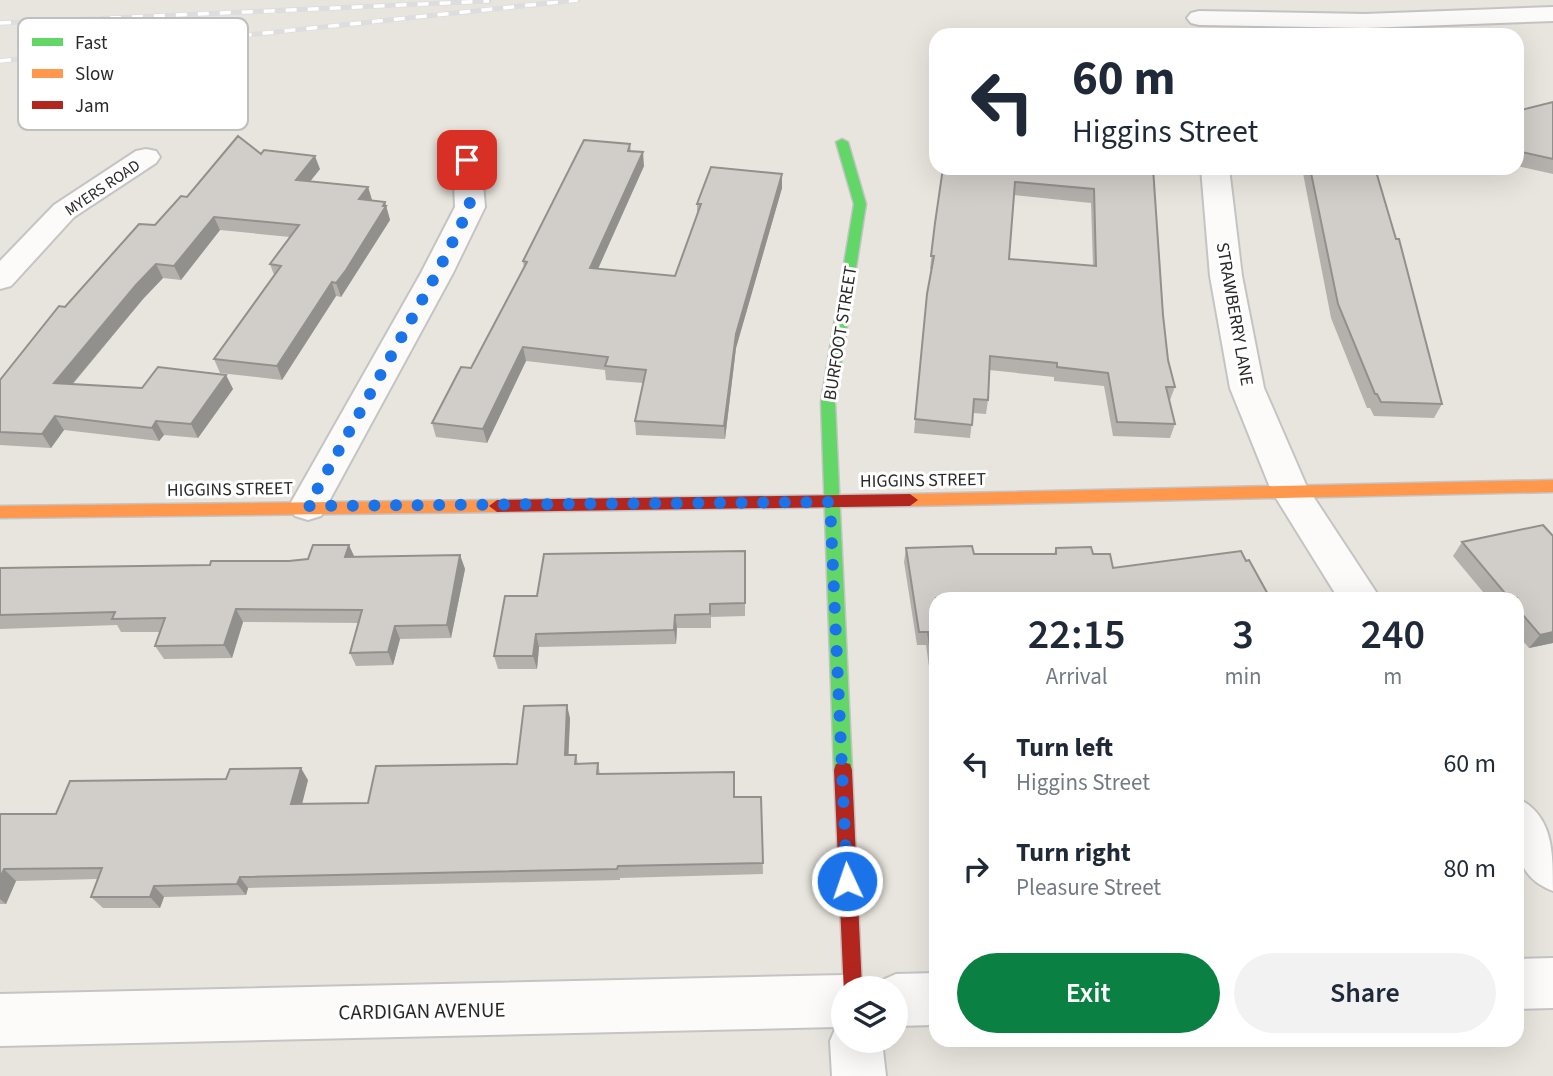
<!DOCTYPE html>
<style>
body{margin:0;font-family:"Source Sans 3",sans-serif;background:#f2f2f3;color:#1f2937;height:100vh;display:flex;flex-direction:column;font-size:26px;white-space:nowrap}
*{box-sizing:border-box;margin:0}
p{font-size:23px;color:#747a83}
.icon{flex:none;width:38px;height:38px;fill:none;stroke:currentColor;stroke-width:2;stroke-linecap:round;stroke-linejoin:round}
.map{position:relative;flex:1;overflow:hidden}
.side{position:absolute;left:929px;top:592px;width:595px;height:455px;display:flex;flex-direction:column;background:#fff;border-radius:21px;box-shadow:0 7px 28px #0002}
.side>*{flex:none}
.top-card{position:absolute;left:929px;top:28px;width:595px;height:147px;border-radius:21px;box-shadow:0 7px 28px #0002;background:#fff;color:#1f2937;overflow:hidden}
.tools{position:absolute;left:831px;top:976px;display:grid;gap:14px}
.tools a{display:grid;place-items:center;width:77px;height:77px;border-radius:50%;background:#fff;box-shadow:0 7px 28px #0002;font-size:35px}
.pin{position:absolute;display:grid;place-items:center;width:60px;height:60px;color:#fff;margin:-30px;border-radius:14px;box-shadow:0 4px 10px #0006}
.me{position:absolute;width:77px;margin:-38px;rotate:357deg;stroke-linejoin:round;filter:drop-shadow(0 0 5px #0008)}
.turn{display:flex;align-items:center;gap:24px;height:147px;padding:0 28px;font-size:32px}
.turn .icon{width:91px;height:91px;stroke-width:2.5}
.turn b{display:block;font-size:49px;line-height:60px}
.eta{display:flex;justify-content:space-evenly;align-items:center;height:119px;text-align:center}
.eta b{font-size:42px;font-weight:600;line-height:49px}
.action{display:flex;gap:14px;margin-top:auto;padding:14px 28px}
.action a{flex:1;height:80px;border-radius:42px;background:#0b8043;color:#fff;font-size:28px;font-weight:600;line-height:80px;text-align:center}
.action a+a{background:#f2f2f3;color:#1f2937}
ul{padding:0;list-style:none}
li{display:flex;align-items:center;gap:21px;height:105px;padding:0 28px}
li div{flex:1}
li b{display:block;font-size:26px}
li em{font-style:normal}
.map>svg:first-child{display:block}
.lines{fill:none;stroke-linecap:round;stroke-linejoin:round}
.street-casing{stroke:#c5c4c4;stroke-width:4}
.fast-casing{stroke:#c5c4c4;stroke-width:3}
.slow-casing{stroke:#c5c4c4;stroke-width:3}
.jam-casing{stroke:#c5c4c4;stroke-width:3}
.street{fill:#fcfbfa;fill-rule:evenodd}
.fast{fill:#63d668;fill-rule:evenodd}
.slow{fill:#ff974d;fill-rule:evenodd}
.jam{fill:#b3261e;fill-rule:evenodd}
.rail-casing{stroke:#dddcde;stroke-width:5}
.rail{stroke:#fff;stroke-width:3.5;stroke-dasharray:11;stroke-linecap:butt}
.wall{fill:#b4b1ad;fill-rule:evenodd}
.shaded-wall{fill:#92908d}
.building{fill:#d1cec9;stroke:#92908d;stroke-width:2;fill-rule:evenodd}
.route{stroke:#1a73e8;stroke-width:12;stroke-dasharray:0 21.6}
.labels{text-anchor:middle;stroke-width:6;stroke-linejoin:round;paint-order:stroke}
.far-street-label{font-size:16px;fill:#292929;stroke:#fff}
.street-label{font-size:18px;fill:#292929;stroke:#fff}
.near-street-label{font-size:21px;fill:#292929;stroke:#fff}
.key{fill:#fff;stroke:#bfbfbf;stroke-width:2}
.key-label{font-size:19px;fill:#292929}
</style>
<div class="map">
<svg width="1553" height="1076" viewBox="0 0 1553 1076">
<rect width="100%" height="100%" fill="#e8e5de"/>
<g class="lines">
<g class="street-casing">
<path id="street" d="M1553,7V21L1365,28L1199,25L1191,23L1187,18L1191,13L1199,11L1365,14Z
M146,149L156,151L160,157L156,163L74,217L11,286L0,289V261L54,205L136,151Z
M467,153L477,155L481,161L485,207L453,273L321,516L308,520L295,516L289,506L421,273L455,207L453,161L457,155Z
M1201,168H1229L1242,276L1264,388L1307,487L1380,598H1338L1271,490L1230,388L1210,276Z
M1517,798C1553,815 1553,851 1553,891C1509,874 1517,838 1517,798Z
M1553,958V1008L1517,1009V959Z
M936,973V1025L896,1026V989H875L878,982L896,974Z
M844,975L862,983L865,989H844V1041H882L886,1076H832L830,1041L836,1027L0,1046V994Z"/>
</g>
<g class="fast-casing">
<path id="fast" d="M842,139L848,142L866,204L835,402L852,770L850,776L843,778L836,776L834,770L821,402L854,204L836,142Z"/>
</g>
<g class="slow-casing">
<path id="slow" d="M1553,480V492L910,506L902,500L910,494Z
M497,500L505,506L497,512L0,518V506Z"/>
</g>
<g class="jam-casing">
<path id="jam" d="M910,494L918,500L910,506L497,512L489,506L497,500Z
M843,762L850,764L852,770L862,989H844V994L834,770L836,764Z"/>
</g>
<use href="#street" class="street"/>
<use href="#fast" class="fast"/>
<use href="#slow" class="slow"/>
<use href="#jam" class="jam"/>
<g class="rail-casing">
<path id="rail" d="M0,23L489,1
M0,61L578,0"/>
</g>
<use href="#rail" class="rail"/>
</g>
<path class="wall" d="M1553,102V174L1517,166V111Z
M630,144L631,151L644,166L598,269L675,276L697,215V204L782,174V188L736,348L725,439L636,435L635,421L643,383L606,380L605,370L526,361L487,443L436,437L432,423L471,368L524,268L523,261Z
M261,154L320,169L310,181L368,187L372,200L385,202L390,220L350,283L341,297L336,296L282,380L220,373L214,359L274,275L270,264L290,237L220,230L181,280L163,278L143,299L73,384L142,388L226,375L233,389L198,438L164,435L159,441L64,430L51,448L0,445V380L65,307L187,197Z
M943,168H1153L1163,315L1168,360L1175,387L1170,400H1169L1175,424L1170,438L1113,436L1104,386L1054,381V377L989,370L988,400L986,414L973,413L970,438L914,433L927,294L931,269H930L935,223ZM1014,195L1091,203L1093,266L1009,259Z
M1302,168H1377L1376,171L1442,404L1434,418L1374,416L1370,408H1367L1331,318Z
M1543,525L1553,536V643L1529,648L1517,634V598H1488L1453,556L1462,542Z
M1091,547L936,598V717L926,645H917L904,562L906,548L974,554H1054L1056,548Z
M745,551V616L711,617V628H677L676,644L539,647L537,669H498L494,656L537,596Z
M460,555L465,569L451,638L400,639L393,665L356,666L350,653L358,623L243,622L232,658L164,659L155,646L160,632H121L117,625L0,629V568L210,565L354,557Z
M570,718L568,755H576L578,764L598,763L600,774L735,784V797H761L763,874L620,878V880L248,888L246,895L164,897L160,908H103L91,897L97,879L16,881L6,904H0V814H56L308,780L302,804L368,803L517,764Z
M932,753H936V811L929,765Z"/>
<path class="shaded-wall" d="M643,152L644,166L592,282L590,268Z
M315,156L320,169L301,193L296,180Z
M782,174V188L736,348L725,439L724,426L736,334Z
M368,187L372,200L359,199Z
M385,202L390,220L341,297L336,283Z
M214,217L220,230L181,280L174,266Z
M156,264L163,278L143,299L62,396L54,383L136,285Z
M332,282L336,296L282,380L277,366Z
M523,347L526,361L487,443L483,429Z
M226,375L233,389L198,438L191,424Z
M55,416L64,430L51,448L42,434Z
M156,421L164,435L159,441L152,428Z
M349,545L355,558L345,557Z
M460,555L465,569L451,638L447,625Z
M236,609L243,622L232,658L224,645Z
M675,615L677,628L676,644L674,630Z
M395,626L400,639L393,665L388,652Z
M1553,632V643L1529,648L1540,635Z
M536,634L539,647L537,669L533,656Z
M567,705L570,718L568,767L565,755Z
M301,768L308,780L299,816L291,804Z
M4,869L16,881L6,904L0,899V878Z
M240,877L248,888L246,895L237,884Z
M154,886L164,897L160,908L150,897Z"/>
<path class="building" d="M1553,102V159L1517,151V111Z
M238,136L261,154L264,150L315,156L296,180L368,187L359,199L385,202L383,206H386L346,270L336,283L332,282L277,366L214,359L281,266L270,264L299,225L214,217L174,266L156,264L136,285L54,383L142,388L158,367L226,375L191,424L156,421L152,428L55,416L42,434L0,432V380L59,306L65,307L139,224L155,225L181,196L187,197Z
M584,140L630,144L628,151L643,152L590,268L675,276L701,204H697L711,167L782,174L736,334L724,426L635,421L646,370L605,366L608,357L523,347L483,429L432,423L461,367L471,368L527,262L523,261Z
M943,168H1153L1163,315L1168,360L1175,387H1166L1175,424L1117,422L1108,373L1057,367V363L990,356L988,400L974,399L972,425L915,419L927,294L934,256H931L935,223ZM1015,182L1094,189L1096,266L1009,259Z
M1310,168H1375L1396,239H1399L1442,404L1381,402L1377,394H1375L1338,304Z
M1543,525L1553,536V632L1540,635L1517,608V598H1509L1462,542Z
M313,545H349L345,557L460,555L447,625L395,626L388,652L350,653L362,610L236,609L224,645L155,646L165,618L112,619L115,612L0,615V568L210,565L211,561H289L308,559Z
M972,546L974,554H1056V548L1091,547L1093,554H1110L1113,568L1241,551L1246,561L1249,560L1270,598H936V688L928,632H919L906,548Z
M745,551V603L710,604V614L675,615L674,630L536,634L533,656H494L505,596H537L544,554Z
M567,705L565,755H576L575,764L598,763L597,774L734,772V797H761L763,863L618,866L617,869L240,877L237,884L154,886L150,897H91L102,868L4,869L0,878V814H56L70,781L226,779L230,769L301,768L291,804L368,803L376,766L517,764L524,706Z
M932,753H936V783Z"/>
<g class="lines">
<path class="route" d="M467,160L470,207L437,273L308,506L830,502L847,881"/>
</g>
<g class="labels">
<g class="far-street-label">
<text transform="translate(102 187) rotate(-34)" y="6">MYERS ROAD</text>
</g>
<g class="street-label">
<text transform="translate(1235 314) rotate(80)" y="6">STRAWBERRY LANE</text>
<text transform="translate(840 333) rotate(-81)" y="6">BURFOOT STREET</text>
<text transform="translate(923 480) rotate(-1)" y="6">HIGGINS STREET</text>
<text transform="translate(230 489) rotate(-1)" y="6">HIGGINS STREET</text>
</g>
<g class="near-street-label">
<text transform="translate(422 1011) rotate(-1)" y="7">CARDIGAN AVENUE</text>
</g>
</g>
<rect x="18" y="18" width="230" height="112" rx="10" class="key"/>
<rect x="32" y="38" width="31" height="8" fill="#63d668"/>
<rect x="32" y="69" width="31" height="9" fill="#ff974d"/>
<rect x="32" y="101" width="31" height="8" fill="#b3261e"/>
<g class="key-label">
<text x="75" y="49">Fast</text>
<text x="75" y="80">Slow</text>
<text x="75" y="112">Jam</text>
</g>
</svg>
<div class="tools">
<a><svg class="icon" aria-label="layers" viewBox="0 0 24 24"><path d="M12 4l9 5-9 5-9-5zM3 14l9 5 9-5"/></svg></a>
</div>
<div class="pin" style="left:467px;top:160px;background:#d93025"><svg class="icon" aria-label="arrive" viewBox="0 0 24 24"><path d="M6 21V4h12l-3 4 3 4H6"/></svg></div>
<svg class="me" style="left:847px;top:881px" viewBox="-20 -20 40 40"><circle r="17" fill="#1a73e8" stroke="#fff" stroke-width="3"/><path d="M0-11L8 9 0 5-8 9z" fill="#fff"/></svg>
<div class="top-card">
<div class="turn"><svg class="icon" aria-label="left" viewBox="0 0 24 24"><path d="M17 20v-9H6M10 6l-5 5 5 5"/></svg><div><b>60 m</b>Higgins Street</div></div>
</div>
<section class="side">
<div class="eta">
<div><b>22:15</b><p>Arrival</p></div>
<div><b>3</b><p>min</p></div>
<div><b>240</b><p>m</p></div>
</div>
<ul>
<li><svg class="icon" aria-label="left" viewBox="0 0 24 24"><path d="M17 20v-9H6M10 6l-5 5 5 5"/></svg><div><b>Turn left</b><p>Higgins Street</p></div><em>60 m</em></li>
<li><svg class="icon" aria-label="right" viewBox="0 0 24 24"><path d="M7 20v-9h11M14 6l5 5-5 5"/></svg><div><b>Turn right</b><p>Pleasure Street</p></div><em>80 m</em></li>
</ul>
<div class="action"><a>Exit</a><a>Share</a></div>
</section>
</div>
